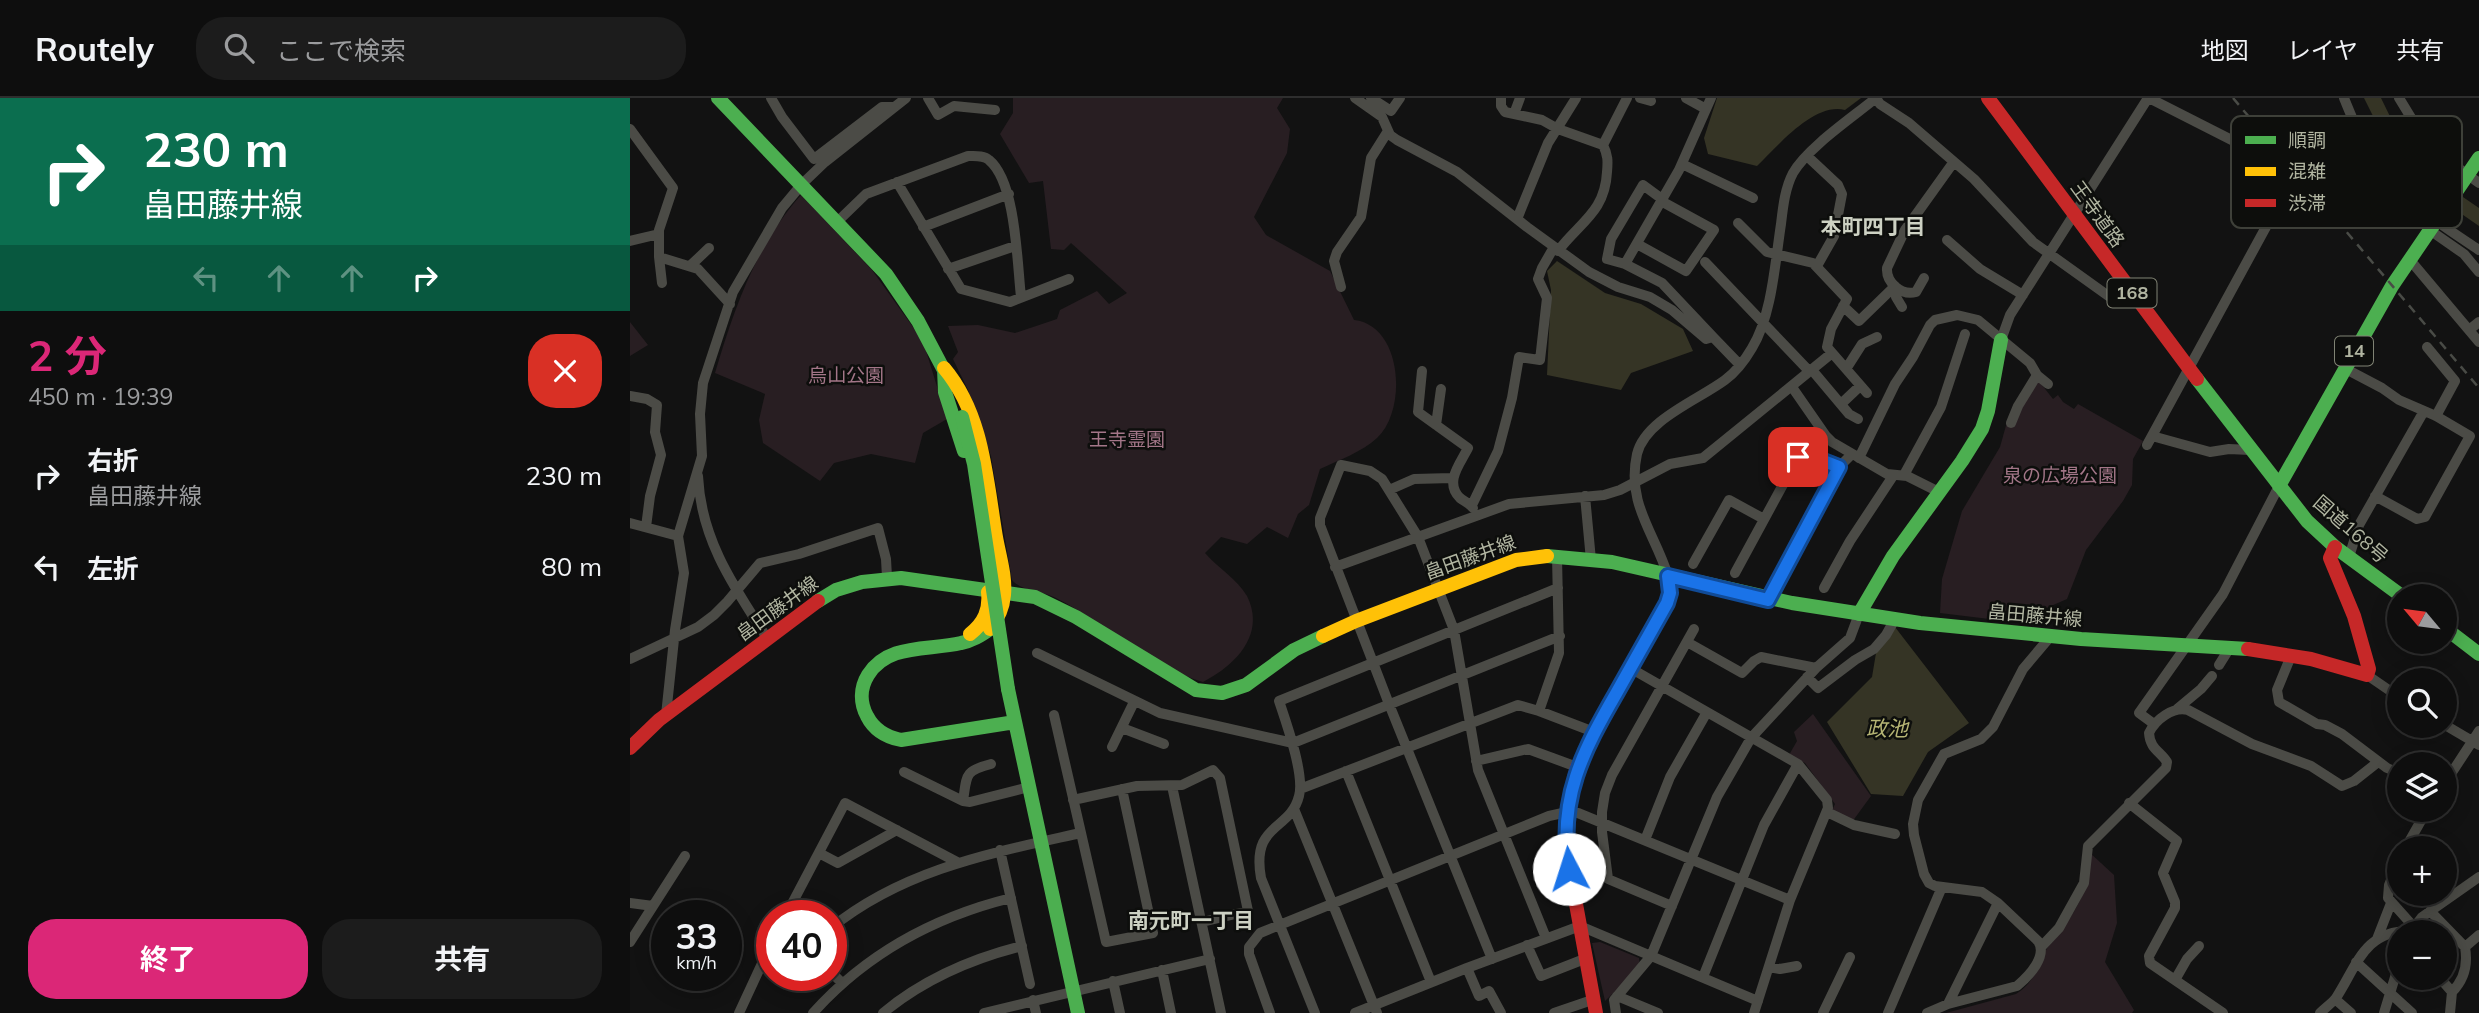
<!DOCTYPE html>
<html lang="ja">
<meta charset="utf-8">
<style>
body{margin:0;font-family:Mulish,"Noto Sans JP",sans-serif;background:#1c1c1c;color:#f1f3f6;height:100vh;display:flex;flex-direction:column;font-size:26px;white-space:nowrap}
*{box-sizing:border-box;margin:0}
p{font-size:23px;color:#9b9c9e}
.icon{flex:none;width:38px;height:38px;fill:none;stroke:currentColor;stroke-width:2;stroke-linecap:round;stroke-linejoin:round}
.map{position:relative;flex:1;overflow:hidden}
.panel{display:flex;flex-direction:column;background:#0e0e0e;width:630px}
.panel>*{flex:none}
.hud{background:#0b6e4f;color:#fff;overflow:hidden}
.needle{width:46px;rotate:299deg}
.buttons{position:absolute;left:1757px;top:486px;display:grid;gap:14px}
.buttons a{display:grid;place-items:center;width:70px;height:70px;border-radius:50%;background:#0e0e0e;box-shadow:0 4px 18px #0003,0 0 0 2px #2e2e2e;font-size:35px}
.speed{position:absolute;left:21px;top:802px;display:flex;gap:14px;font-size:35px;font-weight:700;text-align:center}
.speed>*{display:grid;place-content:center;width:91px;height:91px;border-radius:50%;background:#0e0e0e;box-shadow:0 4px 18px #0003,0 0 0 2px #2e2e2e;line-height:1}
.speed small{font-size:18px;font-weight:400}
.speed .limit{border:10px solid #d22;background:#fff;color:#111}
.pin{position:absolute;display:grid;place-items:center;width:60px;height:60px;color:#fff;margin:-30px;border-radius:14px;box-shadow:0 4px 10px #0006}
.me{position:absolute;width:77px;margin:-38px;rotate:355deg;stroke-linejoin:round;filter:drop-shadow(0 0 5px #0008)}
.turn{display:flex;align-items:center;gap:24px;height:147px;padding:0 28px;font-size:32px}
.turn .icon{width:91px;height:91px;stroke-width:2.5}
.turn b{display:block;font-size:49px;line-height:60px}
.lanes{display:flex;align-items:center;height:66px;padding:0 28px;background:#0003;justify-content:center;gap:35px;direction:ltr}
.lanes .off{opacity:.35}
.round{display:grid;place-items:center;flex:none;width:74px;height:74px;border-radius:28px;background:#1c1c1c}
.overview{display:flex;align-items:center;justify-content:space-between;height:119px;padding:0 28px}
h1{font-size:42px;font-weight:700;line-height:52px;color:#db2777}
.primary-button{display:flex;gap:14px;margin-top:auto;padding:14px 28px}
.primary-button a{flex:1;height:80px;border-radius:28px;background:#db2777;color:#fff;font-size:28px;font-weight:700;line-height:80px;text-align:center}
.primary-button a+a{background:#1c1c1c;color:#f1f3f6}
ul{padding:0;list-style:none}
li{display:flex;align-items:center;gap:21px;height:91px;padding:0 28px}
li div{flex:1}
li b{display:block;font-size:26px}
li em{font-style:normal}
header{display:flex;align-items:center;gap:42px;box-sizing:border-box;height:98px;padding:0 35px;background:#0e0e0e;border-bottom:2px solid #2e2e2e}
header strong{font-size:33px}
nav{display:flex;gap:38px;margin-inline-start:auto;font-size:24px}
.search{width:490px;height:63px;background:#1c1c1c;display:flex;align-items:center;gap:18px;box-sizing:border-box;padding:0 24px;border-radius:28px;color:#9b9c9e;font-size:26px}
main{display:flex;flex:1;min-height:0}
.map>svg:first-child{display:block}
.green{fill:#281e22}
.water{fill:#353425}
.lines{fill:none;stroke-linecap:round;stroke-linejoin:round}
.street{stroke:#4b4b46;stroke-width:10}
.fast{stroke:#4caf50;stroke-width:14}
.slow{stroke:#ffc107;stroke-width:14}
.jam{stroke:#c62828;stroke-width:14}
.rail{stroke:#494b46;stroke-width:2.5;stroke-dasharray:9 7;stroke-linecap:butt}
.fast-bridge{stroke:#4caf50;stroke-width:14}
.route-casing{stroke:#114b97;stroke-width:18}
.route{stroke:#1a73e8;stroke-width:12}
.labels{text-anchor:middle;stroke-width:5;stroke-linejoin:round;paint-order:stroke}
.shield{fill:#0d0e0c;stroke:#808374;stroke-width:2}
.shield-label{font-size:18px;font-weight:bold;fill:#b1b5a1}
.street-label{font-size:19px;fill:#b1b5a1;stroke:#0d0e0c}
.park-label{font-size:19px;fill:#a37688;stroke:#0d0e0c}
.neighbourhood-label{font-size:21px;font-weight:bold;fill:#cdd1c3;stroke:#0d0e0c}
.water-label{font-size:21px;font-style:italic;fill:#b5b474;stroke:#0d0e0c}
.key{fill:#0d0e0c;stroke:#3e4039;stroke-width:2}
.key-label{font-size:19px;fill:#b1b5a1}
</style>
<header>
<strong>Routely</strong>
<div class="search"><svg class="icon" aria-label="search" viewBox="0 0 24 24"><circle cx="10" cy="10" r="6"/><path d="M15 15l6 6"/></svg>ここで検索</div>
<nav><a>地図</a><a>レイヤ</a><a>共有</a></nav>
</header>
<main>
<section class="panel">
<div class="hud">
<div class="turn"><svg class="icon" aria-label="right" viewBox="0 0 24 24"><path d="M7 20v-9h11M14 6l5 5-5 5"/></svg><div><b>230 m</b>畠田藤井線</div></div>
<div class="lanes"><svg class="icon off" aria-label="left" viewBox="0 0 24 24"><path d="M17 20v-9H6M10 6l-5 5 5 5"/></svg><svg class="icon off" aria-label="ahead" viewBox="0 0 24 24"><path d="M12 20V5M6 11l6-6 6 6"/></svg><svg class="icon off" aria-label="ahead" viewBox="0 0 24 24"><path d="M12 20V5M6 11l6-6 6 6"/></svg><svg class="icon" aria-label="right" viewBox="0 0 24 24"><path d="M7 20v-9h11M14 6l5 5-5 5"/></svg></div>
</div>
<div class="overview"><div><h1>2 分</h1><p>450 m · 19:39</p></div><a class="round" style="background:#d93025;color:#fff"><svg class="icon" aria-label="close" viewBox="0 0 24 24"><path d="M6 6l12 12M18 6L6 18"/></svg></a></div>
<ul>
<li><svg class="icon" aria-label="right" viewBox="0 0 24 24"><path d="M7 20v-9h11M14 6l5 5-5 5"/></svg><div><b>右折</b><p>畠田藤井線</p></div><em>230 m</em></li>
<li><svg class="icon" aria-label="left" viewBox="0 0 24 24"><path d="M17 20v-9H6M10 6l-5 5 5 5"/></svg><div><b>左折</b></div><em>80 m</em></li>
</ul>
<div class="primary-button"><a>終了</a><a>共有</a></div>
</section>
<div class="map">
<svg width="1849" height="915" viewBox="0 0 1849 915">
<rect width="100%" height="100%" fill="#121212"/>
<path class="green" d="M383,0H653L647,10L660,31L657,55L624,119L636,137L700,173L724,222C772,227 778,311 747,340C732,354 709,362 690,371L679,407L668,416L658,440L637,429L617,446L591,439L575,455C587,469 608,482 617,498C636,536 606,567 573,584C523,570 474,524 426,500C413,493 391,493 382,482L361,358L338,292L323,261L328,254L318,228L348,227L385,235L427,221L430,212L467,193L479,206L497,195L441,145L434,152L421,151L413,83L399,85L370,36L383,15Z
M171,97L242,172L293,243L317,321L293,335L285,365L241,356L204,365L190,383L133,345L129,322L135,296L85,275C104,211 126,147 171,97Z
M0,224L18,247L0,258Z
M1408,282L1423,301L1428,297L1433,304L1444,311L1448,306L1513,343L1503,361L1502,387L1493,403L1456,452L1437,501L1384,524L1310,515L1312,481L1332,413L1370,349L1377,324L1391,309Z
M1183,616L1241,698L1222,724L1201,715L1205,706L1175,665L1159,657L1167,643L1164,634Z
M1459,754L1484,777L1487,825L1475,864L1504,912L1502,915H1316L1386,896C1403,886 1408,869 1416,852C1419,846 1426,841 1430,835C1446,813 1464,783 1459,754Z
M970,844L1009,860L1010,869L975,903L962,845Z"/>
<path class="water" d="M1087,0H1231L1215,12C1184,4 1148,48 1127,68L1078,56L1074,40Z
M1734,0H1751L1772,43L1795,73L1849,110V128L1784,83L1762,56Z
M927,163L975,195L1011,206L1053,231L1063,253L1001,275L991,292L917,277L921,192L917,173Z
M1265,529L1339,625L1298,654L1273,698L1241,696L1197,624L1242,579L1246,555Z"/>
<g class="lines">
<path class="street" d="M141,0L152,19L184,61L252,9H263
M298,0L308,17L324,8L365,12
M725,0L752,19L760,37L767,42L827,74L897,129L959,174L988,189L1020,199L1042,212L1076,241L1083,239L1110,267
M741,0L761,13L770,0
M871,0V8L875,14L912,22L928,31L973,47C978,57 978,63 977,74C975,114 950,124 928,153
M1010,0L1021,3
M1056,0L1076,11
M1246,0L1250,6L1279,25L1344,81L1403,144L1484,202L1491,204L1504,197
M1714,0C1725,27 1736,55 1755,77C1781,108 1816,130 1849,152
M1769,0L1791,36L1806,54L1849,85
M884,16L890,0
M0,31L43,90L29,132V159L32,185
M973,47L997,0
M1177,58L1208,87L1212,96L1204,138L1187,168
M1052,66L1123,100
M267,84L331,191L380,204L439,181
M1032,101L1013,87L981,141L977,161L995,166L1032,185L1083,239
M887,121L918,45L946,0
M207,124L236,96L338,58C345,58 354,57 359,62C386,84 387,164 391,199
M1108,125L1137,154L1183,165L1217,201L1201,231L1197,249L1237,295
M293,129L379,96
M1801,133L1834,156L1849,174
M1317,142L1350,171L1393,197
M0,143L29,136
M1007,146L1056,173L1084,132L1031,103
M29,159L68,171L100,206
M1780,162L1849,244
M1075,164L1180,274
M995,166L1049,72L1081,0
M60,168L79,150
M318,171L385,148
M1294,180L1286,194C1272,198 1256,185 1257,170L1275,132L1323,65
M1265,188L1266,199L1272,209
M711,189L704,163L707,154L731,119L741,60L758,33
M1213,208L1229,223L1265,188
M1839,232L1849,224
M1371,242L1380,217L1518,0
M1797,249L1825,283L1806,318
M1714,270L1752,290L1769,302L1806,318L1840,338L1795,419L1787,421L1745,398
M1216,271L1232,246L1247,239
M1182,272L1219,316L1228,321
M792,273L788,314L838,350C830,366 814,384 830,400C835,404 839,405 843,410
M1162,289L1196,338L1202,344L1257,376L1277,378L1309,394
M0,298L17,301L27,307L25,334L31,357L20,398L16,429
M1211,306L1230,288
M1381,325L1388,308L1407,277
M806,327L811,291
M1522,338L1580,354L1599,351L1620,352
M1517,347L1660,85L1641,62L1519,0
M1229,360L1265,286L1283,259L1300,227L1305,222L1327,217L1348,222L1400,265L1407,277L1418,286
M1274,377L1311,309L1335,236
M68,378C71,442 104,489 137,540
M759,392L784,381L822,380
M955,398L961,462
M842,407L868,353L882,300L889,259L910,262L917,200L908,181L912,170L924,149
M0,425L48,438
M1719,459L1729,427L1794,313
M1063,466L1099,402L1134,421
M705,469L879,406L974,397L990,392L1040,366L1073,360L1202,255
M1105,475L1168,359L1176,356L1209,369
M1038,478C1025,435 996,406 1007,356C1015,322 1068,302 1095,282C1106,274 1115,262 1122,250C1142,217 1145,165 1151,126C1153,109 1155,90 1163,75C1177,50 1223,19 1246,0
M1194,490L1220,443L1263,378
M1138,502L1209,369L1222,356
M1057,544L1112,575L1124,563L1131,559L1186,570
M407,555L530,615L663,645L930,538
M1661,558L1647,592L1649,604L1687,626L1695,627L1712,636L1757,670L1769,675
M0,561L68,529L84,517L97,504L130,465L169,456L248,430L256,461L257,479
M1589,567L1599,551
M1000,570L1168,666L1197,702L1198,710L1160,802L1124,915
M1737,577L1769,599
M1177,579L1188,590L1225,562L1244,551L1256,537L1265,521
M1547,611L1571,591L1582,578
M909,613L929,555L927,458
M36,617L45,532L54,475L48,438L72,358L70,316L73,285L103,194L152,110L172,86L195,64L276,0
M424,617L476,844L523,835L492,691
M1524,626L1509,615L1593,496L1649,388
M1815,627L1849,647
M492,630L534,646
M482,649L504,604
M846,663L898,651L947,669
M716,673L801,884
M274,674L333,703L340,704L399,689
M1815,685L1849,633
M542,688L591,915
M670,691L888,607L909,613L964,634
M443,702L507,688L552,687L583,672L590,680L618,813L572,824
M333,703C337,677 334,673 361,666
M1499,705L1547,743L1533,775L1545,804V810L1519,858L1520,865L1593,915
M664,711L747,915
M1197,714L1224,727L1265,736
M1015,742L1040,679L1077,614
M1775,751L1797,712
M370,752L400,886
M189,755L208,765L267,732
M1769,762L1759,787L1758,800L1783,828
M0,805L23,808
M1042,808L978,781L972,734V714L975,695L982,677L1064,531
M1800,813L1835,849C1838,866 1834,882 1822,894
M156,817L215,705L327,764
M201,830C274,771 362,755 451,735
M1780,835L1792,819L1849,779
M1747,841L1761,805
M0,844L55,758
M897,847L911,878L957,860
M1412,848L1429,830L1454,785L1458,748L1536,670L1537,664C1530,653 1520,651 1519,635C1525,622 1543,608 1558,612L1622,646L1681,668L1712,688L1724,683L1748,664
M1835,849L1849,837
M862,861L759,606L690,427V420L711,367L740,373L752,381L788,439L824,532L848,672L916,840
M1726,864L1782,915
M1139,869L1150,871L1167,868
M837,870L849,898L859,893L871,915
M532,872L541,915
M201,874L212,885
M1073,879L1134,727L1168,666
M1810,880L1822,894L1820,915
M1545,882L1557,861L1569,848
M483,883L490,915
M987,898L1028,915
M1705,901L1721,915
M403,902L406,915
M1318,906L1368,805
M109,915L142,844
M183,915C236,856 304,819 381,800
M253,915C294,881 340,861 392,848
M354,915L580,861
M640,915L619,856V849L630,835L919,718L937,714L948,715L1160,802
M685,915L631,780C621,724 660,734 669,698C675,677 656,624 649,603L928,490
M725,915L837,870L950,828L1128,903
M924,915L965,901
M986,915L984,902L1021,858L1087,699L1121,640L1186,570L1220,540L1229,516
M1193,915L1220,859
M1258,915L1312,789
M1297,915L1318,906L1387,888C1399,878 1418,858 1408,843L1368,805L1352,794L1305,788L1299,785L1294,776L1284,737L1283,726L1288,702L1314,656L1351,641L1363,629L1393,571L1420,539
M1690,915C1695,910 1702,905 1706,900C1727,868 1734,832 1781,833
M1754,915L1769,866"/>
<path class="fast" d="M88,0L256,176L288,223L317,278
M314,271L315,294L334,353
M1567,281L1677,423L1705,449L1773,499
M1649,388L1762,188L1849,60
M917,458L982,464L1162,505L1290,525L1451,541L1618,551
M188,503L206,492L232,484L271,480L405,499L446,519L566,592L592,595L616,587L664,552L693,538
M1229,516L1263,458L1332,363L1352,331L1358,313L1371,242
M1815,530L1849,556
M360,531C350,538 342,543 331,545C298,553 258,545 238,577C230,590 230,605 237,618C244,632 256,639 271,642L385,624
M1000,572L1037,505L1040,495L1038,478
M378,591L448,915"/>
<path class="slow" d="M314,270C352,315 356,377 365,433C368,454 376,476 374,497C373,509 367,522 360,531
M340,536C354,525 360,512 358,494
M693,538L726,523L886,462L917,458"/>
<path class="jam" d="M1358,0L1567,281
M1618,551L1681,561L1737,577L1739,571L1724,518L1700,460L1705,449
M0,650L29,622L188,503
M966,915L937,757L936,727L939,700L947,669L1000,572"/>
<path class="rail" d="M1603,0L1849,290"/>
<path class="fast-bridge" d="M332,319L344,366L378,591"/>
</g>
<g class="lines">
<g class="route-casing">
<path id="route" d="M939,771C928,700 953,653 987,594C1004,564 1020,535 1037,505L1040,495L1038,478L1138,502L1209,369L1176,356L1168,359"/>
</g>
<use href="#route" class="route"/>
</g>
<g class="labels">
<g class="shield">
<rect x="1477.5" y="180.5" width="49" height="29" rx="5"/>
<rect x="1705" y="238.5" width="38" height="29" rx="5"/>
</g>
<g class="shield-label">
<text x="1502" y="201">168</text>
<text x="1724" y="259">14</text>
</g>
<g class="street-label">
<text transform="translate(1468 116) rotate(54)" y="7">王寺道路</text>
<text transform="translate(1721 431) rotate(41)" y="7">国道168号</text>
<text transform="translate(840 459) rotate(-20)" y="7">畠田藤井線</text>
<text transform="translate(147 510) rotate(-36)" y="7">畠田藤井線</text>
<text transform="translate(1405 517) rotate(5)" y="7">畠田藤井線</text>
</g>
<g class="park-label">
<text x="216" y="284">烏山公園</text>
<text x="497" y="348">王寺霊園</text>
<text x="1430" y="384">泉の広場公園</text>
</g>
<g class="neighbourhood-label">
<text x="1243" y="136">本町四丁目</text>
<text x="561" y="830">南元町一丁目</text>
</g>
<g class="water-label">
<text x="1257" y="638">政池</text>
</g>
</g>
<rect x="1601" y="18" width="231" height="112" rx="10" class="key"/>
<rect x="1615" y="38" width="31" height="8" fill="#4caf50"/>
<rect x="1615" y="69" width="31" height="9" fill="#ffc107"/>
<rect x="1615" y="101" width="31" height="8" fill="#c62828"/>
<g class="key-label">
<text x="1658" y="49">順調</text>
<text x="1658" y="80">混雑</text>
<text x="1658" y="112">渋滞</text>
</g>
</svg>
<div class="buttons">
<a><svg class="needle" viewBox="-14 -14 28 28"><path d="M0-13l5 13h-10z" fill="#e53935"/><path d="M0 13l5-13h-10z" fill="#9b9c9e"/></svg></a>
<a><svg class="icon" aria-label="search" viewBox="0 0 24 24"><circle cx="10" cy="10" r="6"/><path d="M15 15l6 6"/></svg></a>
<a><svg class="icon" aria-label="layers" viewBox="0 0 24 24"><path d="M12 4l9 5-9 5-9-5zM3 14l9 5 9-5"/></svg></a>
<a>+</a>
<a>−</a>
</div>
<div class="speed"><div>33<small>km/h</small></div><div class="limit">40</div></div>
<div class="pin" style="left:1168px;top:359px;background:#d93025"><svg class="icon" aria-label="arrive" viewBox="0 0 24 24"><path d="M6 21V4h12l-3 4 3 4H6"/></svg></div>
<svg class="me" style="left:939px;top:771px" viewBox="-20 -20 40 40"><circle r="19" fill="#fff"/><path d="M0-13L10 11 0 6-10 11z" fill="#1a73e8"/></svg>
</div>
</main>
